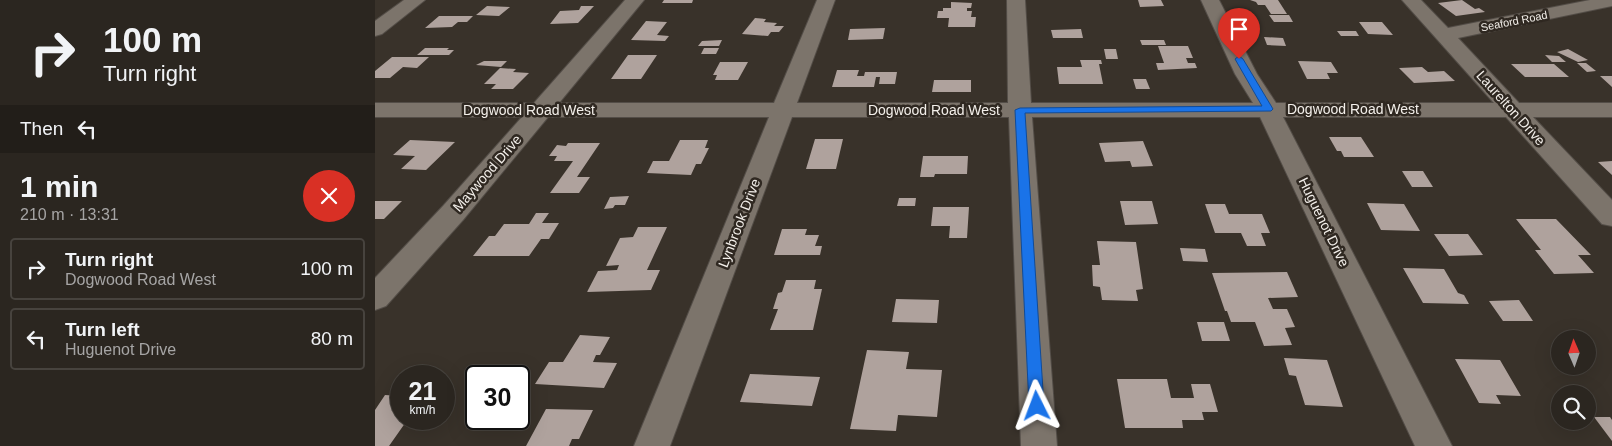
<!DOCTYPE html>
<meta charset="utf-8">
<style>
body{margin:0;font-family:Arial,sans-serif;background:#37322d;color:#f1f3f6;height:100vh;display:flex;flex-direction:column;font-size:19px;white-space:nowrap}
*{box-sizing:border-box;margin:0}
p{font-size:16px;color:#a6a5a5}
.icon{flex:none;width:28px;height:28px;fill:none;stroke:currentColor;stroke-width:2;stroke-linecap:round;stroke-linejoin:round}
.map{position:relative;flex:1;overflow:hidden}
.sheet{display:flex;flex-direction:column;background:#2b2620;width:375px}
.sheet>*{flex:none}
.top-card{background:#2b2620;color:#f1f3f6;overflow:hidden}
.needle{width:32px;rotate:358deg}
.controls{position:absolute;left:1176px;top:330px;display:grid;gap:10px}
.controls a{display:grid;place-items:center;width:45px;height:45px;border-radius:50%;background:#2b2620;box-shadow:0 5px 20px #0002,0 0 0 1px #47433e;font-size:25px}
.speed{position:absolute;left:15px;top:365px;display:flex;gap:10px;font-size:25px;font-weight:700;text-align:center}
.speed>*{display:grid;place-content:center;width:65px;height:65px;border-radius:50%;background:#2b2620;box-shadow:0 5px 20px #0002,0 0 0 1px #47433e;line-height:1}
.speed small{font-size:12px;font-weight:400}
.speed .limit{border:2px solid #111;border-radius:8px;background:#fff;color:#111}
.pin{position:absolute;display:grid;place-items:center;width:42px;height:42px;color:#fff;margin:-51px -21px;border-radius:50% 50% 50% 0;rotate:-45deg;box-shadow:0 0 5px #0007}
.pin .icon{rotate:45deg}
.me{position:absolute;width:55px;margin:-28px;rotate:357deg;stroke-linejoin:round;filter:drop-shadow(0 0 4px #0008)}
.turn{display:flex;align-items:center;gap:18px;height:105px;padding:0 20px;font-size:22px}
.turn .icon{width:65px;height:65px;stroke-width:2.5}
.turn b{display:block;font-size:35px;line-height:42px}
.then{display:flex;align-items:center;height:48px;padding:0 20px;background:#0003;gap:10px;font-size:19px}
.round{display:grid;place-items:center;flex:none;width:52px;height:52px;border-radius:26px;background:#37322d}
.overview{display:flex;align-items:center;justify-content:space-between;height:85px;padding:0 20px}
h1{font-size:30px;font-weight:600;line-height:38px}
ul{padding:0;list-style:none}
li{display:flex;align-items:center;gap:15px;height:62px;margin:0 10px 8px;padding:0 10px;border:2px solid #47433e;border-radius:5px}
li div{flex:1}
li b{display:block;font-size:19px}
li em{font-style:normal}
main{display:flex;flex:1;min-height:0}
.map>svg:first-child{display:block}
.building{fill:#afa29d}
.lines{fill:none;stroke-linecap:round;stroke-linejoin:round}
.street-casing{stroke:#534d47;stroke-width:2}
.street{fill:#7c746b;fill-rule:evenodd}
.route{fill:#1a73e8;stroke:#114b97}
.labels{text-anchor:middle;stroke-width:5;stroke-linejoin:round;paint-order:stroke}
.far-street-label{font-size:11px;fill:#f3efea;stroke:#2f2821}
.street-label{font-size:14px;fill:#f3efea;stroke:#2f2821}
</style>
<main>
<section class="sheet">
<div class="top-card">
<div class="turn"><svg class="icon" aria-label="right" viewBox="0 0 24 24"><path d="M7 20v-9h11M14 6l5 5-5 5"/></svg><div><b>100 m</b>Turn right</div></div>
<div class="then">Then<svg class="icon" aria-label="left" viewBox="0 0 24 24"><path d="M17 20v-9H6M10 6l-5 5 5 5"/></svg></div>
</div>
<div class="overview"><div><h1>1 min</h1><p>210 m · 13:31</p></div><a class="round" style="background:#d93025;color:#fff"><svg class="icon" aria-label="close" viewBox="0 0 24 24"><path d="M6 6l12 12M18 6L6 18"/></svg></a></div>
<ul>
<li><svg class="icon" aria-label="right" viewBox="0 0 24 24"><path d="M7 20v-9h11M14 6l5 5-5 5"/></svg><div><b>Turn right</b><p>Dogwood Road West</p></div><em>100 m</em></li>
<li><svg class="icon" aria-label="left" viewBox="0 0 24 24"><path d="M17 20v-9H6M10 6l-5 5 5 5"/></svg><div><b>Turn left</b><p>Huguenot Drive</p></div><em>80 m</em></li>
</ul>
</section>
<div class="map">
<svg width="1237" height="446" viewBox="0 0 1237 446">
<rect width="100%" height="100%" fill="#39322a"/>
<path class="building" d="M289,0H318L317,3H287Z
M763,0H786L789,6L765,7Z
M875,0H903L912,14H896L890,5H883L881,2Z
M1087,0L1100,9L1104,8L1110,12L1081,16L1063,3Z
M576,2L597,3L596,8H592V11H597L596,17H601L600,27H573L574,18H562L563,11H568V8H576Z
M112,6L135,7L124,16L101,15Z
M206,6H219L203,23L175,24L185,11L204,10Z
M894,15H914L918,22H899Z
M64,16H98L92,22H83L77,27L50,28Z
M380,18L391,19L389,22L402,23L399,26H409L404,32H396L393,36L367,34Z
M271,21L292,22L282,35L294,36L290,41L256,40Z
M984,22H1007L1018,35L993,34Z
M510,28L508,39L473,40L475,29Z
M706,29L708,38H678L676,30Z
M962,31H981L984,36H966Z
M889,37L908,38L911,46L892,45Z
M347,40L344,46H323L327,41Z
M765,40H789L791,45H767Z
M783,46H813L818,58H811L813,63H820L822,68L783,70L781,63H789Z
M50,48H74L72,50H79L74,55H42Z
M329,48H344L341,54H326Z
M729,49H741L743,59H731Z
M1193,49L1213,60L1203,62L1182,52Z
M253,55H282L266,79H236Z
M1170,55L1184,56L1191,62H1177Z
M17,57H54L42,68L28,67L15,78H0V71Z
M705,60H726L727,64H724L728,84H684L682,67H707Z
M109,61H132L126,67L101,65Z
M923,61L956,62L963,73H952L955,79H932Z
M345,62H373L363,80H340L342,75H338Z
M1202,63H1211L1221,71L1212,72Z
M1136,64H1179L1194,77H1150Z
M1047,67L1053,72L1069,71L1080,81L1039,83L1024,68Z
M125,68L141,69L138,72L154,73L138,89H116L121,84H109Z
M462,70H484L482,76H489L490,72H522L520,84H504L505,77H501L499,87H457Z
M1225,76H1237V87Z
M758,79H771L775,89H761Z
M559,80H596V92H557Z
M954,137H986L999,157H969L966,151H962Z
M440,139H468L461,169H431Z
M35,140L80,142L51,170L26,169L40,156L18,155Z
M305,140H333L330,148H334L326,164H321L316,175L272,173L278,161H294Z
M768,141L778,166L757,167L755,161L730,162L724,143Z
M193,143H225L202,177H215L204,193H175L198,161H179L182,156H174L182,145L191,146Z
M548,156H593L592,174H560L559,177H545Z
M1237,161V175L1223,162Z
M1027,171H1048L1058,187H1037Z
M254,196L250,205H240L238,208L229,209L235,197Z
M524,198H541L540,206H522Z
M0,201H27L9,219H0Z
M745,201H777L783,224L750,225Z
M992,203L1029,204L1045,231L1006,230Z
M830,204H850L854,214H887L895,233H886L891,246H872L866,233H840Z
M558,207H594L592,238H574L575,226H556Z
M161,213H174L167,223H184L174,239H166L154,256H98L114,236H120L129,224H154Z
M1141,219H1181L1216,255H1203L1219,273L1179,274L1160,250H1166Z
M263,227H292L272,270H285L276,290L212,292L223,271L242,270L244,265L231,266L245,238L258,237Z
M407,229H432L430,235H444L440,246H447L445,255H399Z
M1059,234H1093L1108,255L1074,256Z
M722,241L761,242L768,289L761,290L763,301L727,300L725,287L718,286L717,265H725Z
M805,248L830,249L833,262L808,261Z
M1028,268L1069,269L1083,293L1089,295L1094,304L1048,303Z
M912,272L923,297L893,298L898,309H912L920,327L910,328L917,345L889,346L880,322H856L852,311H850L837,273Z
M411,280H441L439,289H447L438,330H395L403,309H398L403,293L407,292Z
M521,299L564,300L562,323L517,322Z
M1144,300L1158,321H1128L1114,301Z
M822,322H849L855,341H827Z
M205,335L235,337L225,355H221L218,362L242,363L229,388L160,384L174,362H188Z
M492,350L534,352L531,369L567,370L562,417L523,415L521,431L475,429Z
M909,358L952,360L968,407L930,405L921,376L914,375Z
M1080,359L1125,360L1146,396L1121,395L1126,404L1104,403Z
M375,374L445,377L437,406L365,402Z
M742,379H792L796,398H819L816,384H835L843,412H827L829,420H807L808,428H750Z
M10,395L26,396V419H33L14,446H0V410Z
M171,409L218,410L204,439H197L194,446H151Z
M1219,417H1235L1237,420V441Z"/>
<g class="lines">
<g class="street-casing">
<path id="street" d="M29,0H50L7,34L0,36V21Z
M250,0H269L184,103H399L442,0H460L422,103H633L632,0H650L656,103H878L860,74L826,0H844L882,74L901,103H1119L1027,0H1046L1073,28L1215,0H1237V6L1083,38L1144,103H1237V117H1158L1237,200V226L1227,224L1131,117H908L1077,446H1040L885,117H657L682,446H646L634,117H417L295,446H259L394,117H173L88,220L11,306L0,310V278L68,206L147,117H0V103H159Z"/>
</g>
<use href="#street" class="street"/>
</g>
<path class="route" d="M864,56L868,59L898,109L896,111L650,113L669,406L667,411L662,413L656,411L654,406L640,110L645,108L887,106L860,59Z"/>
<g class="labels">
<g class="far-street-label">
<text transform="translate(1139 21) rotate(-11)" y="4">Seaford Road</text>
</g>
<g class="street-label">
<text transform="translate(1136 108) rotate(48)" y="5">Laurelton Drive</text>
<text x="978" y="114">Dogwood Road West</text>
<text x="154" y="115">Dogwood Road West</text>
<text x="559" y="115">Dogwood Road West</text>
<text transform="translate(112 173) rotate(-49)" y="5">Maywood Drive</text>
<text transform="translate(949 222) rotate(64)" y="5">Huguenot Drive</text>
<text transform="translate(364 223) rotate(-69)" y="5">Lynbrook Drive</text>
</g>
</g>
</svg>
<div class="controls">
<a><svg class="needle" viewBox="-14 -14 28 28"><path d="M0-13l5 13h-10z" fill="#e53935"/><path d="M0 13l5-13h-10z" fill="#a6a5a5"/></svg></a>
<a><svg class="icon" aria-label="search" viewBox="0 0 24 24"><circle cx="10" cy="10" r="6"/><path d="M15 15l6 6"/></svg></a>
</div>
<div class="speed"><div>21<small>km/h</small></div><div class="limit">30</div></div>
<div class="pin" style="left:864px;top:59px;background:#d93025"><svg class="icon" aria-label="arrive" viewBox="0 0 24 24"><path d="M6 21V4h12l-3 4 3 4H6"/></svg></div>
<svg class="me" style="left:662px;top:406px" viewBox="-20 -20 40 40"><path d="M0-17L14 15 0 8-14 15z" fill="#1a73e8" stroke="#fff" stroke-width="4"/></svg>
</div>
</main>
